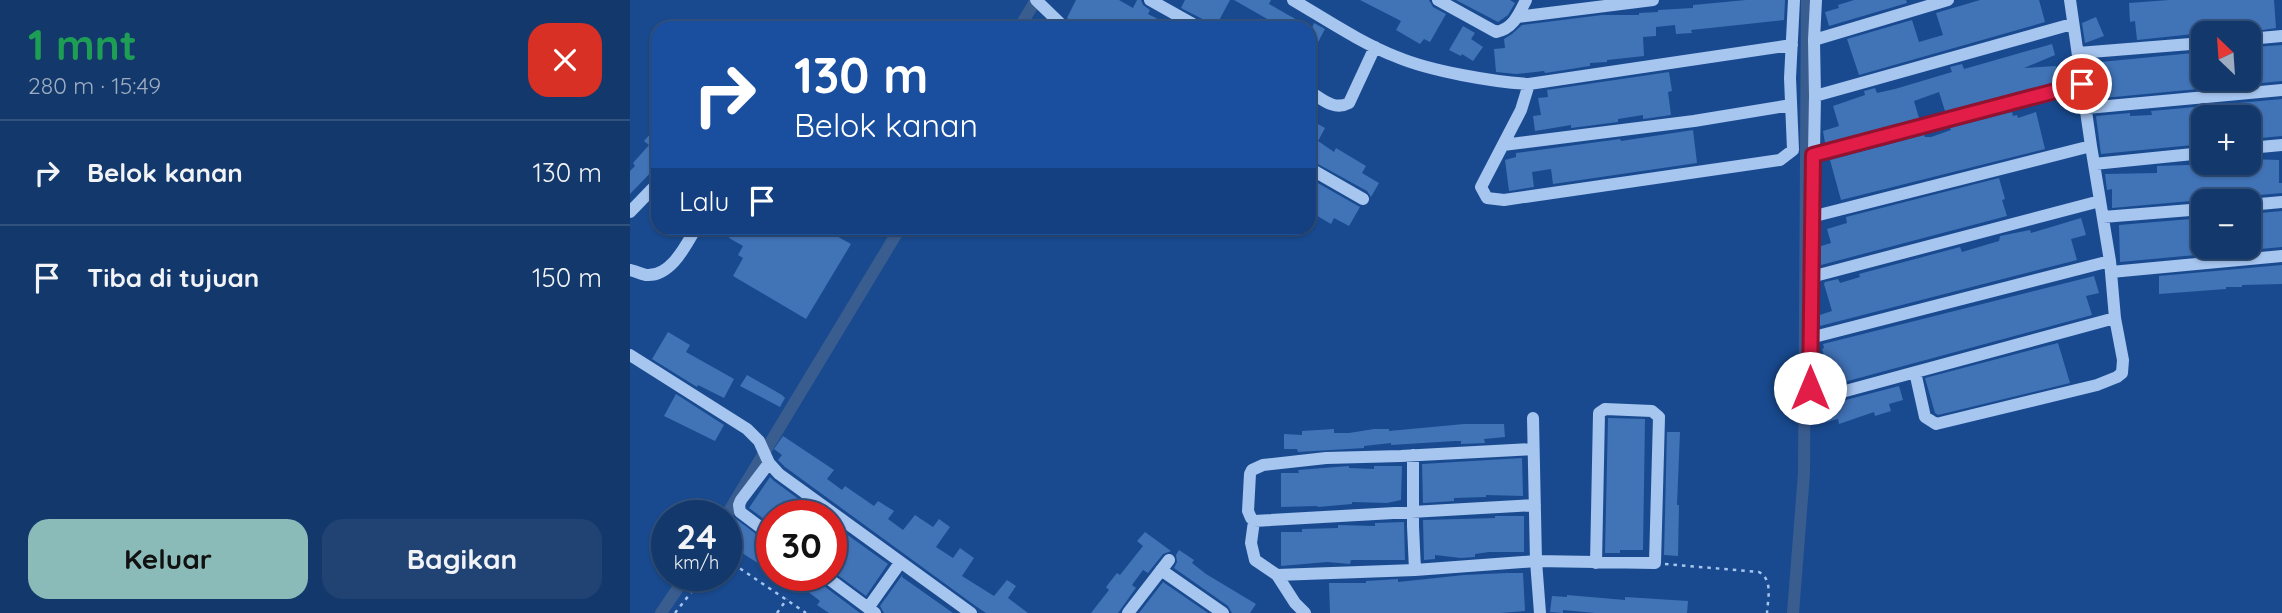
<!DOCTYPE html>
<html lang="id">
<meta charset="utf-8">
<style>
body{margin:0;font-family:Quicksand,sans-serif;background:#204373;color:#f1f3f6;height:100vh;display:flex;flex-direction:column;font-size:26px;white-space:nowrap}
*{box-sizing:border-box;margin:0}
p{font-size:23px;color:#9dacc1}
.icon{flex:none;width:38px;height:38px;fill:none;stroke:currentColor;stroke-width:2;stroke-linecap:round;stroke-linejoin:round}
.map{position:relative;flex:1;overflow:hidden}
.side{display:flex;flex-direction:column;background:#13386b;width:630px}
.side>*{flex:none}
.hud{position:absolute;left:21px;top:21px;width:665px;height:214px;border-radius:21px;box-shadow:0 2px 5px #0004,0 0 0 2px #32527e;background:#1a4fa0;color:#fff;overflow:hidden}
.needle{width:46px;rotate:335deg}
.tools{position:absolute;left:1561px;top:21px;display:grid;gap:14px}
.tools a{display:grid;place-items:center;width:70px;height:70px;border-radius:14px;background:#13386b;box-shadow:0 2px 5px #0004,0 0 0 2px #32527e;font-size:35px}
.speed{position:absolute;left:21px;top:500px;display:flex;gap:14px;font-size:35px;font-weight:700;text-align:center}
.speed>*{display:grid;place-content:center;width:91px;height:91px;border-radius:50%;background:#13386b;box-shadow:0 2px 5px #0004,0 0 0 2px #32527e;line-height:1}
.speed small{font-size:18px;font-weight:400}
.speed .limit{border:10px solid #d22;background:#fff;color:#111}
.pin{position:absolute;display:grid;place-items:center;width:60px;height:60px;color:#fff;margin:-30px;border:4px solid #fff;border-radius:50%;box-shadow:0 2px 7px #0007}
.me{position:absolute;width:77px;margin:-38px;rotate:0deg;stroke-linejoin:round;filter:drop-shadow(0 0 5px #0008)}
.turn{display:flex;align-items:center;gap:24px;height:147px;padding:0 28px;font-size:32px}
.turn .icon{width:91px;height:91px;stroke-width:2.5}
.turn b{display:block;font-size:49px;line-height:60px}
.then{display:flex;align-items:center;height:66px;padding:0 28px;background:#0003;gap:14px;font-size:26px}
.round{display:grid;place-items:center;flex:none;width:74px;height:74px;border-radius:21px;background:#204373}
.head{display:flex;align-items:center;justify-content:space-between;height:119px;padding:0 28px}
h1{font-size:42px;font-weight:700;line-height:52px;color:#1e9e55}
.cta{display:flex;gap:14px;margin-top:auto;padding:14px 28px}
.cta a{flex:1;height:80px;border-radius:21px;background:#8bbbb9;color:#111;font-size:28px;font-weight:700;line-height:80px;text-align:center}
.cta a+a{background:#204373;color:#f1f3f6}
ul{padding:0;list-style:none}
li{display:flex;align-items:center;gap:21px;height:105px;padding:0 28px;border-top:2px solid #32527e}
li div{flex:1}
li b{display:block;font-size:26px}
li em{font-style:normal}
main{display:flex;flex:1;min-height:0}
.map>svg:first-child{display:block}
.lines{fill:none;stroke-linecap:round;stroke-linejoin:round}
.canal{stroke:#3a5d90;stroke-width:12}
.building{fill:#4173b7}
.path{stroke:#a6c5ef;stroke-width:2.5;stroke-dasharray:3.5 5;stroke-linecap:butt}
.minor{stroke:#a6c5ef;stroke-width:12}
.route-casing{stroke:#92132f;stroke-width:18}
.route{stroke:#e11d48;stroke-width:12}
</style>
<main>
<section class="side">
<div class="head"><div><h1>1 mnt</h1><p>280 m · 15:49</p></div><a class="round" style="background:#d93025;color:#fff"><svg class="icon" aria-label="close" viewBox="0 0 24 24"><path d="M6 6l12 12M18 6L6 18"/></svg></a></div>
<ul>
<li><svg class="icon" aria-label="right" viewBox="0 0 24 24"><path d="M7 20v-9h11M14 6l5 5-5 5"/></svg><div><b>Belok kanan</b></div><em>130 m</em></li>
<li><svg class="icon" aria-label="arrive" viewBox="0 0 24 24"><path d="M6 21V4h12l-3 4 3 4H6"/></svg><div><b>Tiba di tujuan</b></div><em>150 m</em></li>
</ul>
<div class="cta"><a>Keluar</a><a>Bagikan</a></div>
</section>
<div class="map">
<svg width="1652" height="613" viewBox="0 0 1652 613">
<rect width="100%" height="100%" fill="#194a8f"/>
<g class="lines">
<path class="canal" d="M389,28L406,0
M96,516L270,228
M31,613L56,576
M1163,613L1174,473L1177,0"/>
</g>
<path class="building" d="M446,0H489L503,8L507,0H511L513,5L520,10L518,14L541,26L543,23L552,28H448L437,18Z
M555,0H600L586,26L551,8Z
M604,0H641L639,4L660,16L682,28L684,23L695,29L686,46L679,42V33L682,28H653Z
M730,0H799L803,7L816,14L800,42L794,39L790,44L766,30L771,21Z
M826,0H880L885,3L878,15L868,22Z
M1116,0H1155L1154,20L1080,28L1061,30L1062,33L1046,34L1045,25L1026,27V36L1013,37L1014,56L977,60V62L960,63V66L915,73L914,71L886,74L866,72L864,49L875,48L874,39L882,34L892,25L972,15H1009V13L1028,12V10L1063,8V5Z
M1224,0H1276L1277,3L1199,26L1195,12L1209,8L1208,5Z
M1350,0H1409L1415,22L1229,75L1217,39L1282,20L1289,42L1313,35L1306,13Z
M1539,0H1644L1646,28L1613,33H1573L1507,40L1505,21L1500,22L1499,3Z
M1466,17L1474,36L1455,43L1452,23Z
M833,26L845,33L841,39L853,47L843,61L832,54L831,56L819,50Z
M1422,44L1425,55L1394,68L1426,66L1430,81L1315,111L1309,92L1284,101L1289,118L1195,143L1193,131L1209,126L1203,106L1235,95L1234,91L1245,88L1247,93L1265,89L1322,72L1320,67L1332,64L1334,69Z
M1652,45V81L1463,99L1460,63L1573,52V79H1619V73L1626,72L1624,47Z
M1039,72L1042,91L1038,92L1041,115L1013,119V115L988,119V122L941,128V125L905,131L903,116L911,115L908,98L918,97L917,90Z
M1652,99V136L1619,139V117H1573V144L1471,154L1466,116L1500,113V116L1522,115L1521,111Z
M1382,112L1383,116L1387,115L1388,118L1406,112L1415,149L1211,200L1200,160L1294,135L1295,137H1301L1321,130L1320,128Z
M679,119L695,128L688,141L704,152L706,148L736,166L732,173L749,183L741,197L737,191L679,159Z
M28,125V165L0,194V171L5,166L3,163L19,145L14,141Z
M1063,130L1067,163L923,184L921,169L902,172L904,187L879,191L875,160L886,157V153L990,139L991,141Z
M1620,159L1649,160V183H1652V193L1618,196L1611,201L1572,200L1482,208V189L1477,190L1475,174L1527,173V166L1620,163Z
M1369,178L1375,199L1372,200L1377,216L1191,265V246L1201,243L1197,229L1217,223L1216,217Z
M679,182L684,185L686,182L730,207L719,226L704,218L701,224L679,211Z
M1652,211V247L1490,262L1489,225L1573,218V247H1619V214Z
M1451,218L1456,235L1441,239L1447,260L1190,326V315L1202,311L1194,284L1195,282L1208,279L1210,283L1230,277L1229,274L1330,247L1332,252L1369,241L1370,236L1400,230L1401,233Z
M106,228H192L221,244L176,319L103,276L113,258L108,255L113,246L99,238Z
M1652,265V284L1612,285V287H1596V289L1529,294V276Z
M1464,276L1469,293L1456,296L1462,315L1203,385L1192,349L1194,348L1193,344Z
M38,332L60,345L56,352L104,379L94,398L68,385L67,387L22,359Z
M1428,343L1440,383L1308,415L1305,413L1295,378Z
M117,375L152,395L155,398L150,407L110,386Z
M1269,386L1273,400L1259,404L1261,411L1245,416L1244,412L1209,424L1208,419L1193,423L1190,410L1204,407L1203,404L1208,402Z
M46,394L94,425L85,441L34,416Z
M978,418L1015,419L1013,550H990V553H975Z
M834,424H874L875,437L854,439L855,443L831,444V441H825L761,445V443L734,446V448L668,452L667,449H654V434L672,435V431L704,429V433H719L744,429H759V431Z
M1037,432H1050L1047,505H1049L1048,556L1034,555Z
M153,436L204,470L197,479L212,490L215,486L244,506L248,501L264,511L258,519L273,530L285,515L303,527L309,519L320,527L306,547L323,558L330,548L344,558L332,576L364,596L377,580L386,586L378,598L398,613H356L347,607L155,467L148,460L152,455L144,449Z
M892,458L893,496L856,495V497L824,498V501L793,503L792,464Z
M719,466V468L744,469V466H772L771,500L757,503L722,502V504L688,507L687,506L651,507V473H669L668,470Z
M140,477L144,481L192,516H142V525L119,508Z
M102,516L142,546V572L109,551L110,549L96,540V524Z
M865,516H894V552H859L845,554V557L831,558L805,555V559L794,560L793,520L865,518Z
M774,522L775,560H721L720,564L697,562L651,566V532H672V529L708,528V525L745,526V523Z
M201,523L258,564L236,596L201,570Z
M515,532L541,551L533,554L518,573L513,570L502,585L506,588L488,613H461L479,590L476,587L487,573L490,575L513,546L507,541Z
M549,550L564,560L562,563L576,574L626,604L620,613H602L598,606L544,568L547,562L546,555Z
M877,573H893L895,611L870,613H700L699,583H736V581L768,579V582L834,575Z
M273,574L272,577L323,613H254L250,606Z
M148,576H186L190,583L230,613H199L187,605L190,601L172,587L169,591Z
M533,582L578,613H509Z
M937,595L995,600V597L1058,601L1057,613H965L933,610V613L920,612L922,596L937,597Z"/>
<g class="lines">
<path class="path" d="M96,559L176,613
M1035,564L1129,572C1143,580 1138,598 1137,613
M45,613L74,576
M147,613L157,599"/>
<path class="minor" d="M406,0L435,28
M520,0L570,28
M663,0C697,20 731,43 767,57C800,71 863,82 899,84L1162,45
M808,0L866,32C883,29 889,14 896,0
M1186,0L1184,40L1185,96L1180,382L1182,391L1188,396H1197L1485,318
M887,17L1023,0
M1619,39L1652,36
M1184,40L1318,0
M1448,53L1573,43
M899,84L891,110L851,187L857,198L874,200L1150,160L1163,150L1160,78L1164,0
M679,91C692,99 704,111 719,103L745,47
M1185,96L1442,24
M1457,108L1652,90
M873,145L1064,121L1161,105
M1619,148L1652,145
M1183,155L1452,84
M1464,164L1573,153
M679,168L733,199
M1619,205L1652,202
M0,212L28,183
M1181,217L1461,146
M1473,217L1573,209
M0,270C5,271 11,274 16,275C41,277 56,245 66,228
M1481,272L1652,256
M1181,277L1470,201
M1180,338L1480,261
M0,355L117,429L129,441L139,463L149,474L341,613
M1285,372L1295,417L1306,424L1467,385L1487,377L1492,373L1493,360L1485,318L1480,261L1461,146L1440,0
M903,418L906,561L910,613
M903,449L771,456L696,458L633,465L622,470L620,474L618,511L621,518L624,521L905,505
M783,455V526L785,570
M139,463L111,500L109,505L110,512L142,536
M624,521L621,543L625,560L647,575L665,603L675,613
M531,570L593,613
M647,575L785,570L906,561L1025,563L1029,417L1022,411L975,409L969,413L966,563
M195,576L245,613
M238,608L270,563
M498,613L539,560"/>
</g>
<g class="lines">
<g class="route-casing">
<path id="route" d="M1180,388L1183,155L1452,84"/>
</g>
<use href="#route" class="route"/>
</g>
</svg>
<div class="tools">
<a><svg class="needle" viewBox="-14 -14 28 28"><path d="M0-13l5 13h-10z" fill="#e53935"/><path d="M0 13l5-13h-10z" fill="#9dacc1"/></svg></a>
<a>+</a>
<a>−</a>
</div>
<div class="speed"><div>24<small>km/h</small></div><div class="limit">30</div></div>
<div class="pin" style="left:1452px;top:84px;background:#d93025"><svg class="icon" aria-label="arrive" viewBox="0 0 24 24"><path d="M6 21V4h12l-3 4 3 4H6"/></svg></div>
<svg class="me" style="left:1180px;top:388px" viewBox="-20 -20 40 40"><circle r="19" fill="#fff"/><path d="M0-13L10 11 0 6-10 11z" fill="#e11d48"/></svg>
<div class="hud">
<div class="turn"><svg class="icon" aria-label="right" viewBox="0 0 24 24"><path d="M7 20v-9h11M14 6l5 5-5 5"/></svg><div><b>130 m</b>Belok kanan</div></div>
<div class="then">Lalu<svg class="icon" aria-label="arrive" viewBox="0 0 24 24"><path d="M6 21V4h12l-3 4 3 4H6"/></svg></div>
</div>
</div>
</main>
